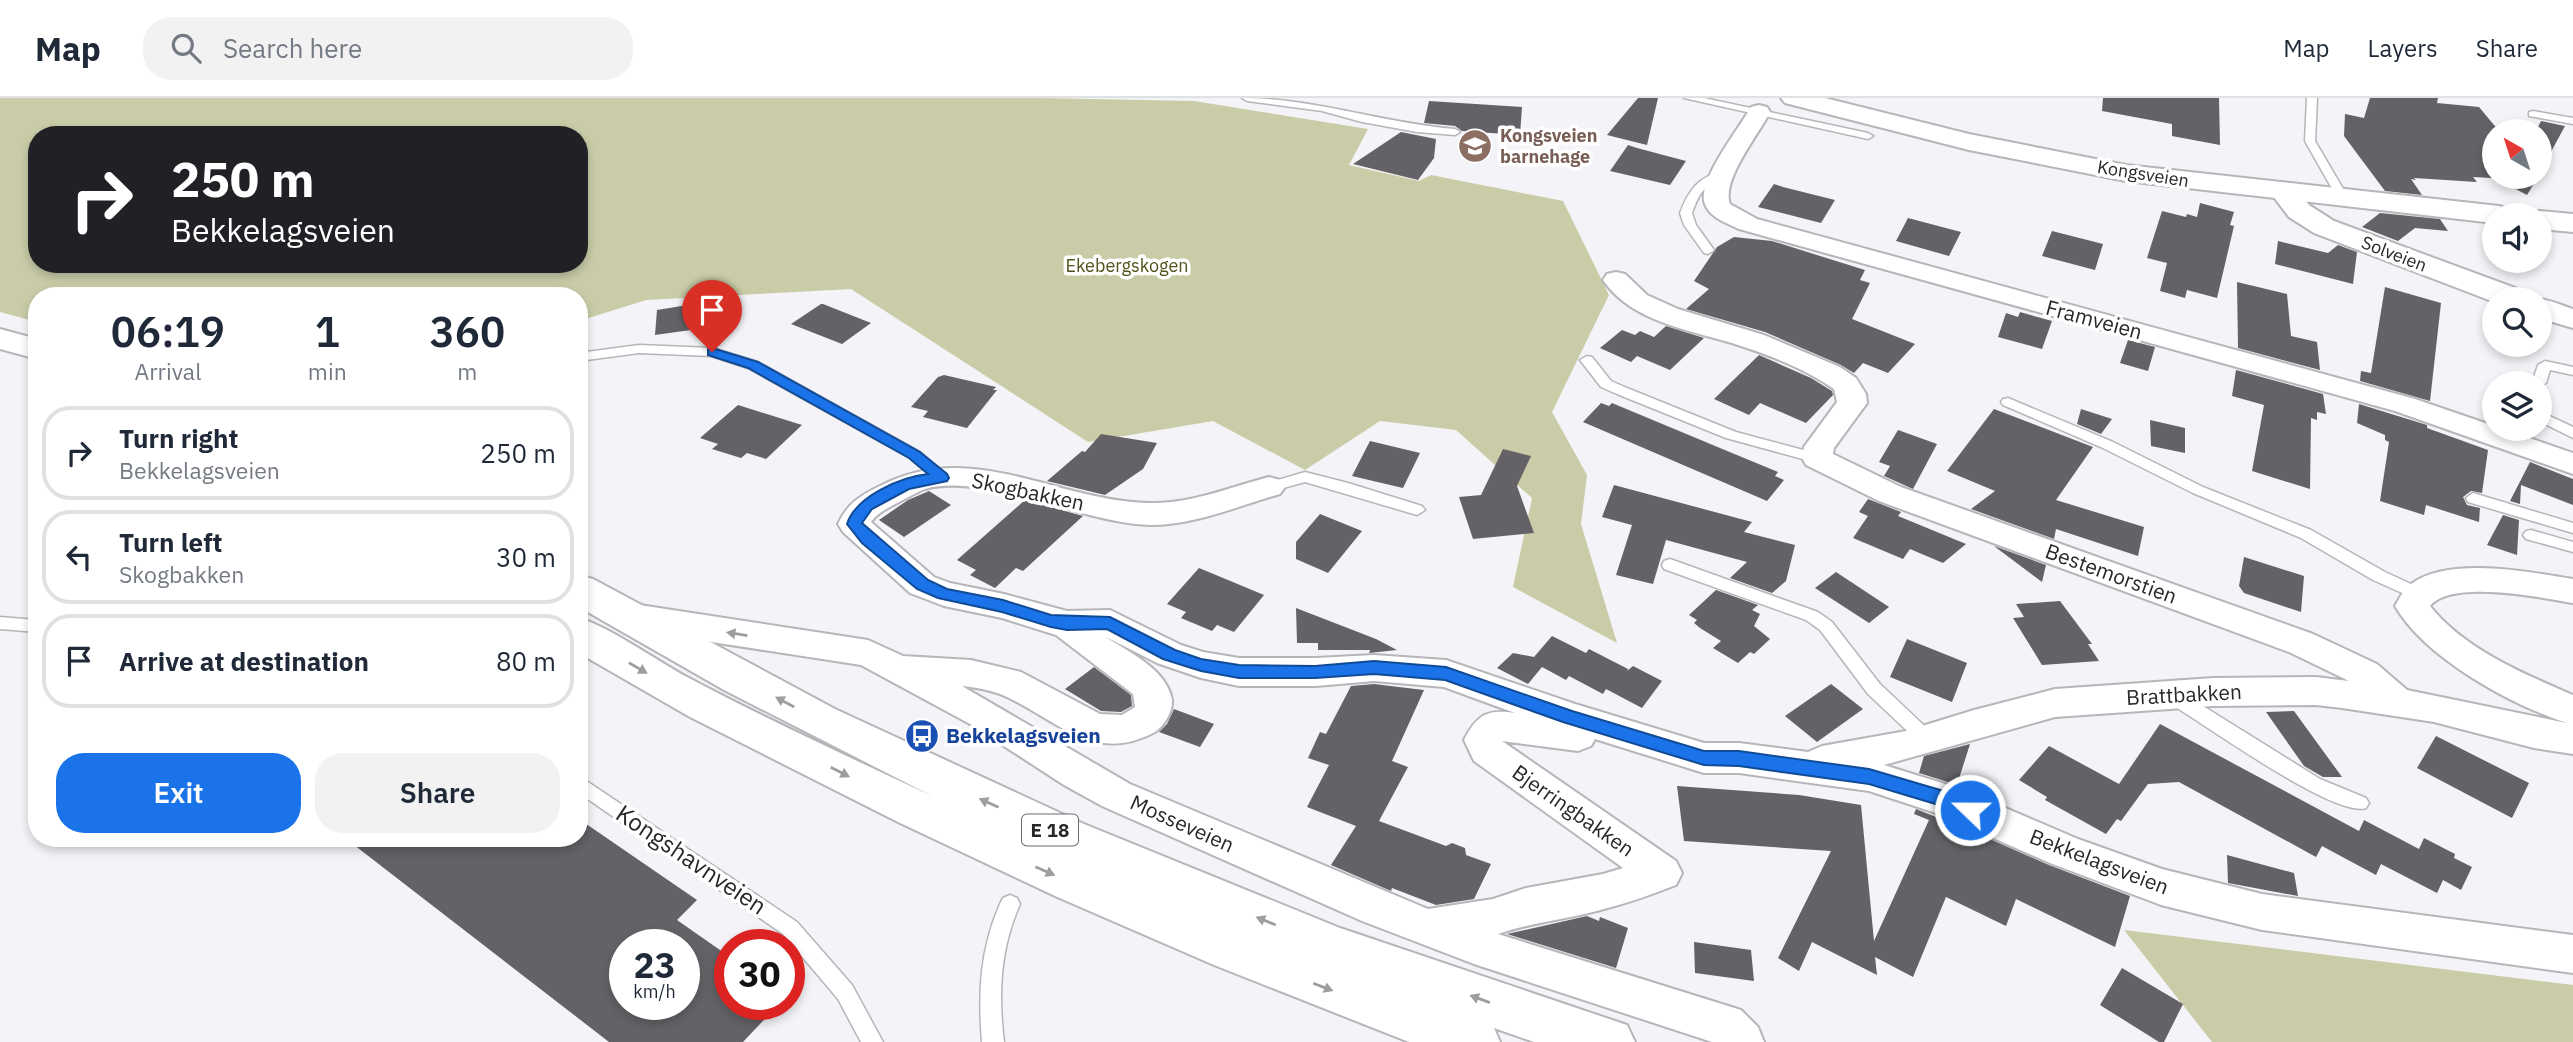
<!DOCTYPE html>
<style>
body{margin:0;font-family:"IBM Plex Sans",sans-serif;background:#f2f2f3;color:#1f2937;height:100vh;display:flex;flex-direction:column;font-size:26px;white-space:nowrap}
*{box-sizing:border-box;margin:0}
p{font-size:23px;color:#747a83}
.icon{flex:none;width:38px;height:38px;fill:none;stroke:currentColor;stroke-width:2;stroke-linecap:round;stroke-linejoin:round}
.map{position:relative;flex:1;overflow:hidden}
.panel{position:absolute;left:28px;top:189px;width:560px;height:560px;display:flex;flex-direction:column;background:#fff;border-radius:28px;box-shadow:0 4px 10px #0003}
.panel>*{flex:none}
.top-card{position:absolute;left:28px;top:28px;width:560px;height:147px;border-radius:28px;box-shadow:0 4px 10px #0003;background:#202124;color:#fff;overflow:hidden}
.needle{width:46px;rotate:321deg}
.tools{position:absolute;left:2482px;top:21px;display:grid;gap:14px}
.tools a{display:grid;place-items:center;width:70px;height:70px;border-radius:50%;background:#fff;box-shadow:0 4px 10px #0003;font-size:35px}
.speed{position:absolute;left:609px;top:831px;display:flex;gap:14px;font-size:35px;font-weight:700;text-align:center}
.speed>*{display:grid;place-content:center;width:91px;height:91px;border-radius:50%;background:#fff;box-shadow:0 4px 10px #0003;line-height:1}
.speed small{font-size:18px;font-weight:400}
.speed .limit{border:10px solid #d22;background:#fff;color:#111}
.pin{position:absolute;display:grid;place-items:center;width:60px;height:60px;color:#fff;margin:-72px -30px;border-radius:50% 50% 50% 0;rotate:-45deg;box-shadow:0 0 7px #0007}
.pin .icon{rotate:45deg}
.me{position:absolute;width:77px;margin:-38px;rotate:292deg;stroke-linejoin:round;filter:drop-shadow(0 0 5px #0008)}
.turn{display:flex;align-items:center;gap:24px;height:147px;padding:0 28px;font-size:32px}
.turn .icon{width:91px;height:91px;stroke-width:2.5}
.turn b{display:block;font-size:49px;line-height:60px}
.eta{display:flex;justify-content:space-evenly;align-items:center;height:119px;text-align:center}
.eta b{font-size:42px;font-weight:600;line-height:49px}
.primary-button{display:flex;gap:14px;margin-top:auto;padding:14px 28px}
.primary-button a{flex:1;height:80px;border-radius:28px;background:#1a73e8;color:#fff;font-size:28px;font-weight:600;line-height:80px;text-align:center}
.primary-button a+a{background:#f2f2f3;color:#1f2937}
ul{padding:0;list-style:none}
li{display:flex;align-items:center;gap:21px;height:94px;margin:0 14px 10px;padding:0 14px;border:4px solid #e0e1e3;border-radius:28px}
li div{flex:1}
li b{display:block;font-size:26px}
li em{font-style:normal}
header{display:flex;align-items:center;gap:42px;box-sizing:border-box;height:98px;padding:0 35px;background:#fff;border-bottom:2px solid #e0e1e3}
header strong{font-size:33px}
nav{display:flex;gap:38px;margin-inline-start:auto;font-size:24px}
.search{width:490px;height:63px;background:#f2f2f3;display:flex;align-items:center;gap:18px;box-sizing:border-box;padding:0 24px;border-radius:28px;color:#747a83;font-size:26px}
.map>svg:first-child{display:block}
.green{fill:#c9cca7;fill-rule:evenodd}
.building{fill:#646266;fill-rule:evenodd}
.lines{fill:none;stroke-linecap:round;stroke-linejoin:round}
.service-casing{stroke:#b6b5ba;stroke-width:3}
.minor-casing{stroke:#b6b5ba;stroke-width:4}
.tertiary-casing{stroke:#b6b5ba;stroke-width:4}
.secondary-casing{stroke:#b6b5ba;stroke-width:4}
.trunk-casing{stroke:#b6b5ba;stroke-width:4}
.service{fill:#fff;fill-rule:evenodd}
.minor{fill:#fff;fill-rule:evenodd}
.tertiary{fill:#fff;fill-rule:evenodd}
.secondary{fill:#fff;fill-rule:evenodd}
.trunk{fill:#fff;fill-rule:evenodd}
.oneway{fill:#9e9e9f}
.route{fill:#1a73e8;stroke:#114b97;stroke-width:2}
.labels{text-anchor:middle;stroke-width:7;stroke-linejoin:round;paint-order:stroke}
.far-education-label{font-size:18px;font-weight:bold;fill:#785e54;stroke:#fff;text-anchor:start}
.far-street-label{font-size:18px;fill:#282829;stroke:#fff}
.far-park-label{font-size:18px;fill:#52531b;stroke:#fff}
.shield{fill:#fff;stroke:#686869;stroke-width:2}
.shield-label{font-size:19px;font-weight:bold;fill:#282829}
.street-label{font-size:21px;fill:#282829;stroke:#fff}
.transit-label{font-size:21px;font-weight:bold;fill:#164399;stroke:#fff;text-anchor:start}
.near-street-label{font-size:24px;fill:#282829;stroke:#fff}
</style>
<header>
<strong>Map</strong>
<div class="search"><svg class="icon" aria-label="search" viewBox="0 0 24 24"><circle cx="10" cy="10" r="6"/><path d="M15 15l6 6"/></svg>Search here</div>
<nav><a>Map</a><a>Layers</a><a>Share</a></nav>
</header>
<div class="map">
<svg width="2573" height="944" viewBox="0 0 2573 944">
<rect width="100%" height="100%" fill="#f4f3f7"/>
<path class="green" d="M0,0H1041L1194,3L1368,31L1349,67L1419,83L1431,77L1563,103L1609,197L1552,314L1587,377L1581,426L1617,545L1513,489L1532,400L1456,332L1380,323L1305,372L1213,323L1088,344L851,191L646,202L579,223V198H37V224L0,214ZM37,37H579V166H37Z
M2124,832L2573,887V944H2212Z"/>
<path class="building" d="M1638,0H1658L1647,47L1607,37Z
M2103,0H2219L2220,47L2172,38V26L2102,13Z
M2370,0H2438L2437,5L2479,9L2499,33H2494V52L2484,51L2494,62V79H2509L2511,81L2473,79L2477,84L2414,80L2416,82L2411,81L2422,97L2385,93L2344,38L2345,16L2364,20Z
M1429,3L1522,9L1520,37L1462,33L1455,28L1424,25Z
M2541,23L2565,28L2539,76V33H2536Z
M1401,34L1436,41L1434,60L1418,82L1353,66Z
M1628,47L1637,50L1686,63L1670,87L1610,73Z
M2514,79H2538L2527,97L2510,88Z
M1774,86L1783,89L1835,102L1821,125L1758,109Z
M2200,105L2234,114L2230,127L2234,128L2217,200L2187,192L2185,200L2160,193L2167,165L2147,160L2162,113L2186,119L2187,116L2197,119Z
M2380,115L2440,121L2448,133L2415,130L2398,143L2362,129Z
M1908,120L1961,134L1949,158L1896,143Z
M2052,133L2103,146L2095,172L2042,158Z
M1734,139L1772,143L1865,172L1860,182L1870,185L1852,221L1915,246L1888,275L1863,265L1854,275L1841,267L1765,234L1686,211L1709,191L1694,183L1717,149Z
M2278,143L2328,155L2338,147L2357,154L2353,186L2275,166Z
M2237,184L2287,196L2291,238L2317,244L2320,272L2238,250Z
M2385,189L2441,205L2430,303L2360,283L2361,273L2371,275Z
M706,204L705,230L655,237L657,212Z
M821,206H823L871,225L842,246L791,226Z
M2020,214L2052,223L2042,251L1998,239L2006,215L2018,219Z
M1666,228L1704,240L1670,272L1637,258L1631,264L1600,250L1622,232L1635,237L1640,233L1654,239Z
M2128,242L2155,249L2148,273L2120,265Z
M1759,257L1811,280L1832,293L1833,297L1806,325L1760,305L1749,317L1714,301Z
M2236,272L2323,296L2326,316L2317,314V322L2311,320L2310,391L2252,373L2264,307L2232,298Z
M944,277L996,289L993,292H997L967,330L923,319L928,313L911,309L938,279Z
M1601,305L1609,308L1612,305L1720,350L1778,374L1775,378L1784,382L1767,403L1583,324Z
M2359,306L2427,327V330L2488,352L2482,395L2471,393L2463,399L2467,407L2480,410L2479,424L2426,407L2424,417L2380,403L2389,344L2385,342V337L2357,325Z
M738,307L802,327L766,361L747,355L741,360L712,351L718,346L700,340Z
M1994,311L2093,349L2056,402L2144,429L2138,458L2056,431L2054,441L1971,411L1995,393L1947,373Z
M2081,311L2112,321L2101,336L2077,326Z
M2150,322L2185,330V355L2151,348Z
M1898,332L1937,346L1913,391L1884,378L1890,368L1879,364Z
M1101,336L1157,345L1143,371L1105,397L1047,383L1082,353L1085,354Z
M1370,343L1420,355L1403,390L1352,378Z
M1503,351L1531,358L1517,388L1534,435L1473,441L1459,399L1481,397Z
M2530,364L2573,381V407L2521,387L2520,406L2510,403Z
M1614,387L1752,424L1744,434L1795,447L1786,483L1772,495L1730,480L1747,464L1666,442L1653,486L1616,477L1632,427L1602,419Z
M929,393L951,407L904,439L879,422L908,402Z
M1868,401L1901,414L1898,418L1966,446L1943,465L1910,451L1903,461L1853,440L1868,418L1859,414Z
M1025,402L1083,418L1023,473L1016,470L995,490L970,477L976,472L957,462Z
M1320,416L1362,433L1328,475L1296,461V444Z
M2503,417L2519,422L2517,457L2487,447Z
M1994,448L2046,467L2042,484Z
M2244,459L2304,478L2301,514L2244,495L2239,488Z
M1199,470L1264,497L1234,534L1217,527L1212,533L1181,520L1186,514L1167,506Z
M1836,474L1889,509L1869,525L1815,490Z
M1716,492L1758,507L1752,512L1760,516L1754,528L1770,541L1754,556L1750,554L1738,565L1713,550L1721,543L1700,530L1694,525L1697,522L1689,517Z
M2060,503L2092,546H2088L2099,563L2042,567L2013,520L2024,519L2016,506Z
M1296,510L1376,541L1397,552L1369,555L1370,552H1318V545H1297Z
M1552,538L1586,555L1589,551L1628,571L1627,573L1633,568L1662,583L1642,610L1606,591L1603,596L1569,578L1566,582L1542,569L1528,586L1497,570L1513,555L1534,559Z
M1907,541L1967,565L1952,604L1890,579Z
M1094,569L1131,597L1132,608L1121,614L1101,613L1065,591Z
M1374,586L1424,592L1392,663L1408,669L1379,723L1446,748L1452,745L1465,750L1466,757L1491,766L1474,801L1436,807L1392,790L1391,793L1331,767L1356,728L1307,709L1329,667L1308,660L1320,634L1326,636L1351,588Z
M1831,586L1863,611L1817,644L1785,618Z
M1174,611L1214,626L1200,649L1159,634L1167,626Z
M2294,613L2342,679H2323L2304,668L2266,614Z
M2160,626L2359,733L2364,722L2419,751L2424,740L2455,756L2454,760L2472,769L2461,792L2443,782L2437,795L2381,766L2376,777L2322,748L2316,759L2179,684L2148,686L2121,723L2117,721L2106,736L2045,702L2047,699L2019,682L2049,648L2119,686Z
M2436,638L2529,685L2512,720L2417,670Z
M1970,646L1957,687L1919,675L1924,658Z
M1677,688L1799,697L1861,707L1874,843L1929,722L1914,716L1916,711L1966,731V743L1974,734L2049,767L2130,798L2115,849L2016,801L2006,828L1946,799L1913,879L1875,859L1877,877L1812,844L1799,873L1778,860L1831,753L1684,743Z
M579,721L697,802L677,822L730,859V906H779L743,944H609L345,740H579ZM625,847H684V906H625Z
M2227,757L2294,775L2298,798L2228,785Z
M1587,818L1599,823L1600,819L1628,830L1616,870L1507,836Z
M1694,844L1751,852L1754,883L1695,875Z
M2122,870L2183,906L2164,944H2159L2100,907Z"/>
<g class="lines">
<g class="service-casing">
<path id="service" d="M1242,0C1314,0 1383,25 1455,31L1460,34L1455,37L1417,34L1362,24L1322,13L1247,3Z
M1684,0H1704L1868,35L1873,38L1868,41Z
M2307,0H2317L2315,43L2349,101L2347,103H2339L2305,43Z
M2533,13L2573,20V26L2529,18V14Z
M1723,73L1729,76C1706,91 1703,85 1692,115L1696,127L1714,152L1708,156L1704,155L1684,127L1680,115C1689,92 1698,79 1723,73Z
M639,247L712,250L758,264L920,354L949,380L942,385L937,383L910,360L748,270L711,258L639,255L579,263V255Z
M1587,258L1592,259L1611,283L1627,290L1736,334L1822,357L1824,360L1817,365L1726,340L1617,296L1601,289L1580,262Z
M2545,263L2573,269V277L2550,272L2546,285L2539,289V285H2532L2538,267Z
M2008,300L2113,344L2203,389L2311,432L2385,474L2424,492L2426,496L2418,502L2373,482L2301,440L2193,395L2103,350L2003,307L2001,304L2003,301Z
M2539,313L2573,329V340L2539,323Z
M1305,374L1348,385L1422,408L1425,412L1417,417L1305,384L1269,394L1262,389L1264,386Z
M2473,395L2573,425V435L2468,404L2466,400Z
M2531,432L2573,444V454L2526,441L2523,437L2526,433Z
M1670,461L1818,514L1832,524L1880,586L1932,635L1935,640L1932,645L1926,647L1920,645L1868,596L1820,532L1806,522L1664,471L1662,467L1664,463Z
M0,519L37,522V534L0,531Z
M2175,593L2203,608L2320,681L2366,700L2369,705L2366,710C2335,721 2202,624 2169,605L2166,600L2169,595Z
M579,678L797,824L852,887L883,944H861L838,901L783,836L579,695Z
M1010,797L1017,800L1020,806C1000,851 998,895 1004,944H982C978,895 980,851 1000,806L1003,800Z"/>
</g>
<g class="minor-casing">
<path id="minor" d="M1759,7L1767,9L1770,14C1759,36 1721,82 1730,106L1757,121L2415,301L2494,328V331H2503L2573,355V376L2395,313L1739,131C1727,125 1710,120 1705,106C1696,85 1737,33 1748,14L1751,9Z
M1616,174L1625,176L1647,197L1678,211L1764,237L1840,269L1856,280L1866,296L1867,305L1834,350L1833,356L1901,389L2313,536L2377,566L2407,592L2567,625C2511,607 2425,560 2395,508C2399,501 2404,491 2411,486C2450,458 2528,474 2573,481V505C2542,500 2452,481 2430,508C2464,551 2524,576 2573,597V656L2534,650L2434,624L2342,610L2316,607L2213,608L2055,619L1884,667L1961,691L2078,741L2162,771L2262,796L2573,837V875L2262,832L2161,807L2050,765L1936,715L1869,693L1739,675H1704L1595,641L1591,648L1578,653L1502,643L1676,763L1682,775L1676,787C1653,796 1628,805 1604,811C1569,821 1533,824 1498,836L1741,912L1758,929L1764,944H1712L1474,866L1362,823L1102,708L1064,687L970,626L861,567L633,532L621,528L616,519L621,510L633,506L868,542L903,558L971,562L1021,574L1100,616L1122,617L1135,609L1133,596L1056,537L1002,520L944,508L910,495L843,434L838,426C847,406 861,397 880,388C973,340 1055,403 1150,405C1191,406 1230,389 1269,379L1280,382L1285,389L1280,396C1238,408 1195,427 1151,427C1084,426 984,374 925,391C917,394 909,399 901,403C890,409 878,414 871,424L934,479L950,485L1004,496L1067,513L1110,512L1181,547L1203,554L1239,560H1316L1374,557L1446,562L1575,606L1704,645H1739L1808,654L1822,648L1906,633L1974,612L2055,591L2213,580L2316,579L2349,583L2289,554L1879,403L1806,367L1802,360L1804,349L1837,304L1834,291C1807,272 1772,258 1741,248C1694,232 1633,226 1603,182L1607,176ZM1104,538L1157,565L1201,580L1239,588H1316L1374,583L1444,589L1515,615C1487,611 1477,617 1464,642L1474,663L1623,770L1603,776L1526,790L1493,801L1428,811L1130,686L962,588C980,590 997,593 1013,602C1062,627 1097,665 1155,634C1164,628 1173,614 1172,602C1167,571 1127,553 1104,538Z"/>
</g>
<g class="tertiary-casing">
<path id="tertiary" d="M2284,86L2294,88L2309,107L2334,123L2526,194L2531,201H2494V204L2314,135L2289,119L2270,94L2274,88Z
M2536,201C2549,201 2561,207 2573,211V230L2539,220V201Z"/>
</g>
<g class="secondary-casing">
<path id="secondary" d="M1781,0H1825L1969,36L2126,67L2499,108L2509,111L2513,117H2494V125L2126,83L1969,52L1785,5Z
M2539,113L2573,116V134L2539,131V117H2528Z"/>
</g>
<g class="trunk-casing">
<path id="trunk" d="M0,231L37,241V261L0,251Z
M579,477L593,481L835,611L1084,726L1340,830L1627,927L1635,944H1534L1494,930L1500,944H1409L1214,867L1055,798L898,724L690,619L579,555V520C612,530 655,562 687,579C768,622 851,660 934,699L724,592L579,509Z"/>
</g>
<use href="#service" class="service"/>
<use href="#minor" class="minor"/>
<use href="#tertiary" class="tertiary"/>
<use href="#secondary" class="secondary"/>
<use href="#trunk" class="trunk"/>
</g>
<defs><path id="oneway-solid" d="M-6-.8H1V-3.2L6.5 0L1 3.2V.8H-6Z" transform="scale(1.75)"/></defs>
<g class="oneway">
<use href="#oneway-solid" transform="translate(737 536) rotate(-171)"/>
<use href="#oneway-solid" transform="translate(638 570) rotate(30)"/>
<use href="#oneway-solid" transform="translate(785 604) rotate(-152)"/>
<use href="#oneway-solid" transform="translate(840 674) rotate(27)"/>
<use href="#oneway-solid" transform="translate(989 705) rotate(-156)"/>
<use href="#oneway-solid" transform="translate(1045 773) rotate(24)"/>
<use href="#oneway-solid" transform="translate(1266 823) rotate(-158)"/>
<use href="#oneway-solid" transform="translate(1323 889) rotate(21)"/>
<use href="#oneway-solid" transform="translate(1480 901) rotate(-160)"/>
</g>
<path class="route" d="M712,250L758,264L920,354L947,376L949,380L947,383L909,391L872,411L862,425L928,482L947,491L1003,502L1051,517L1110,519L1175,552L1201,561L1239,567L1315,568L1374,563L1446,569L1572,613L1704,653H1739L1869,671L1947,694L1977,706L1979,712L1977,717L1970,720L1942,708L1869,686L1739,668L1704,667L1563,624L1445,582L1374,576L1315,580H1239L1201,573L1163,561L1107,531L1067,532L1051,529L1002,514L938,500L917,491L862,445L847,426C856,398 901,379 928,376L909,360L748,270L708,257V251Z"/>
<defs>
<g id="school-disc" transform="scale(1.75)"><circle r="9.5" fill="#8d6e63" stroke="#fff"/><path d="M0-5L7-2L0 1L-7-2ZM-4 1L0 2.5L4 1V4Q0 6-4 4Z" fill="#fff"/></g>
<g id="bus-disc" transform="scale(1.75)"><circle r="9.5" fill="#1a4fb4" stroke="#fff"/><path d="M-5-6H5V4H4V6H2V4H-2V6H-4V4H-5ZM-3.5-4V0h7V-4ZM-3.5 1.2v1.5H-2V1.2ZM2 1.2v1.5H3.5V1.2Z" fill="#fff"/></g>
</defs>
<g fill-rule="evenodd">
<use href="#school-disc" x="1475" y="48"/>
<use href="#bus-disc" x="922" y="638"/>
</g>
<g class="labels">
<g class="far-education-label">
<text x="1500" y="44">Kongsveien<tspan x="1500" dy="21">barnehage</tspan></text>
</g>
<g class="far-street-label">
<text transform="translate(2143 76) rotate(9)" y="6">Kongsveien</text>
<text transform="translate(2394 156) rotate(21)" y="6">Solveien</text>
</g>
<g class="far-park-label">
<text x="1127" y="174">Ekebergskogen</text>
</g>
<rect class="shield" x="1022" y="716.5" width="56" height="31" rx="5"/>
<g class="shield-label">
<text x="1050" y="739">E 18</text>
</g>
<g class="street-label">
<text transform="translate(2094 222) rotate(15)" y="7">Framveien</text>
<text transform="translate(1028 394) rotate(12)" y="7">Skogbakken</text>
<text transform="translate(2111 476) rotate(20)" y="7">Bestemorstien</text>
<text transform="translate(2184 597) rotate(-3)" y="7">Brattbakken</text>
<text transform="translate(1573 713) rotate(35)" y="7">Bjerringbakken</text>
<text transform="translate(1182 726) rotate(24)" y="7">Mosseveien</text>
<text transform="translate(2099 764) rotate(21)" y="7">Bekkelagsveien</text>
</g>
<g class="transit-label">
<text x="946" y="645">Bekkelagsveien</text>
</g>
<g class="near-street-label">
<text transform="translate(691 762) rotate(34)" y="8">Kongshavnveien</text>
</g>
</g>
</svg>
<div class="tools">
<a><svg class="needle" viewBox="-14 -14 28 28"><path d="M0-13l5 13h-10z" fill="#e53935"/><path d="M0 13l5-13h-10z" fill="#747a83"/></svg></a>
<a><svg class="icon" aria-label="sound" viewBox="0 0 24 24"><path d="M4 9h4l5-4v14l-5-4H4zM17 9q2 3 0 6"/></svg></a>
<a><svg class="icon" aria-label="search" viewBox="0 0 24 24"><circle cx="10" cy="10" r="6"/><path d="M15 15l6 6"/></svg></a>
<a><svg class="icon" aria-label="layers" viewBox="0 0 24 24"><path d="M12 4l9 5-9 5-9-5zM3 14l9 5 9-5"/></svg></a>
</div>
<div class="speed"><div>23<small>km/h</small></div><div class="limit">30</div></div>
<div class="pin" style="left:712px;top:254px;background:#d93025"><svg class="icon" aria-label="arrive" viewBox="0 0 24 24"><path d="M6 21V4h12l-3 4 3 4H6"/></svg></div>
<svg class="me" style="left:1970px;top:712px" viewBox="-20 -20 40 40"><circle r="17" fill="#1a73e8" stroke="#fff" stroke-width="3"/><path d="M0-11L8 9 0 5-8 9z" fill="#fff"/></svg>
<div class="top-card">
<div class="turn"><svg class="icon" aria-label="right" viewBox="0 0 24 24"><path d="M7 20v-9h11M14 6l5 5-5 5"/></svg><div><b>250 m</b>Bekkelagsveien</div></div>
</div>
<section class="panel">
<div class="eta">
<div><b>06:19</b><p>Arrival</p></div>
<div><b>1</b><p>min</p></div>
<div><b>360</b><p>m</p></div>
</div>
<ul>
<li><svg class="icon" aria-label="right" viewBox="0 0 24 24"><path d="M7 20v-9h11M14 6l5 5-5 5"/></svg><div><b>Turn right</b><p>Bekkelagsveien</p></div><em>250 m</em></li>
<li><svg class="icon" aria-label="left" viewBox="0 0 24 24"><path d="M17 20v-9H6M10 6l-5 5 5 5"/></svg><div><b>Turn left</b><p>Skogbakken</p></div><em>30 m</em></li>
<li><svg class="icon" aria-label="arrive" viewBox="0 0 24 24"><path d="M6 21V4h12l-3 4 3 4H6"/></svg><div><b>Arrive at destination</b></div><em>80 m</em></li>
</ul>
<div class="primary-button"><a>Exit</a><a>Share</a></div>
</section>
</div>
